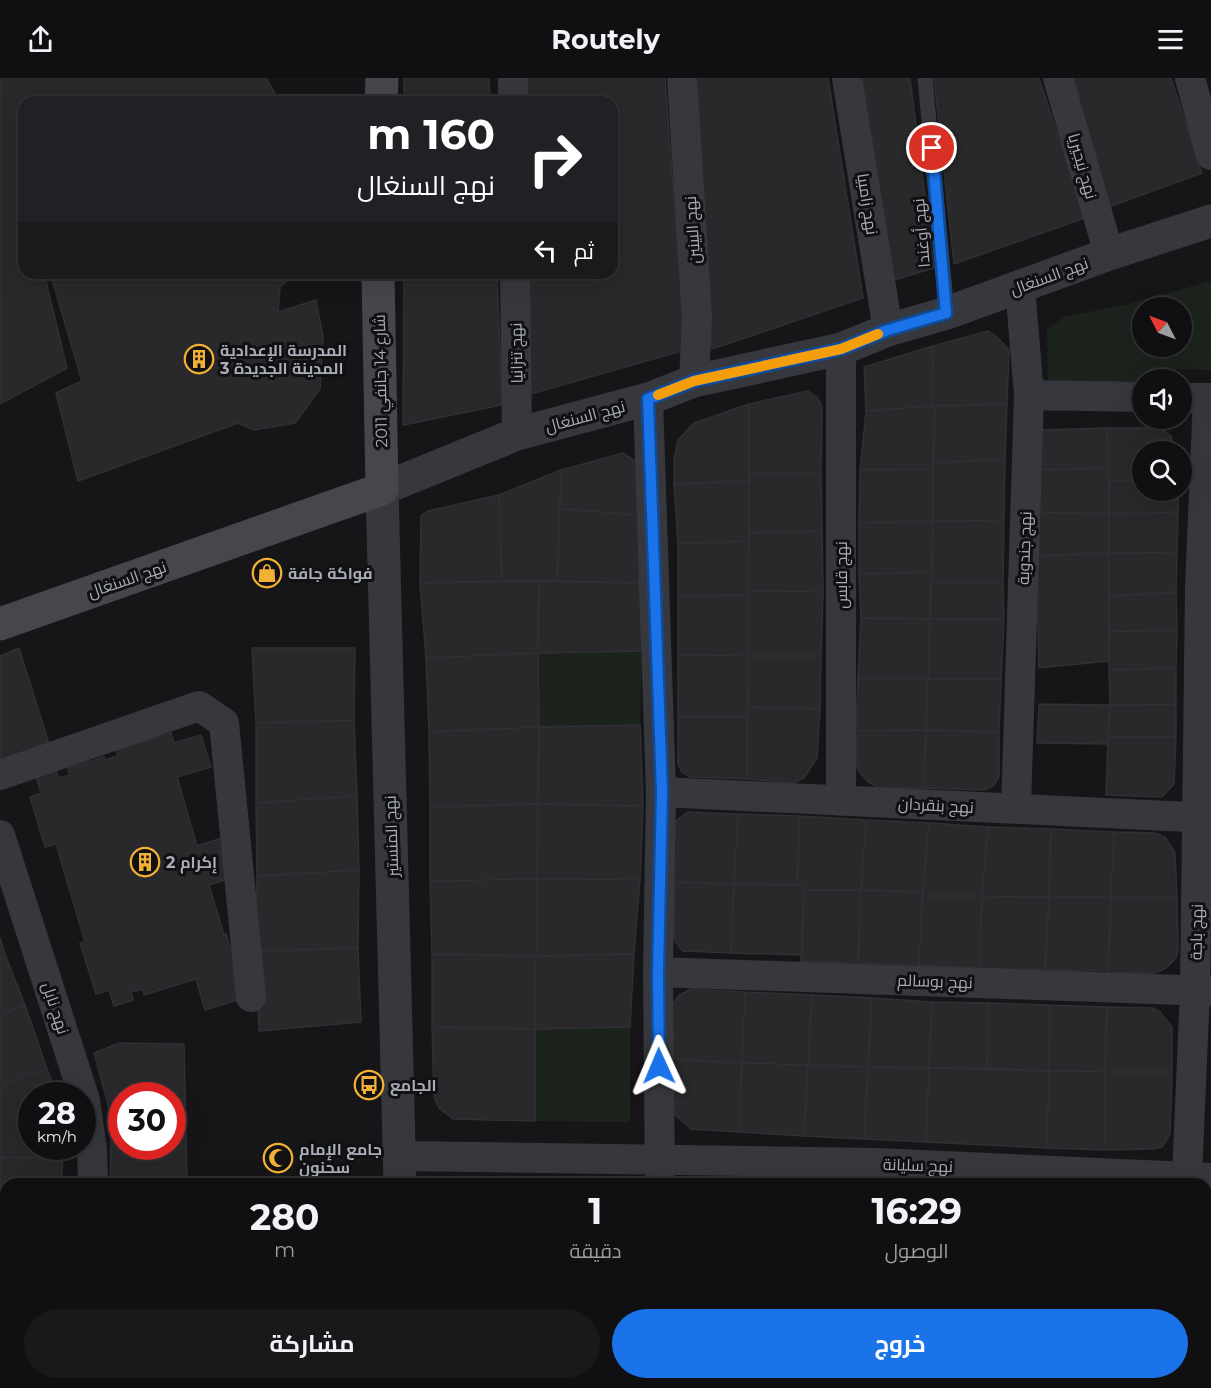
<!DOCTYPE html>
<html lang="ar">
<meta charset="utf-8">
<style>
body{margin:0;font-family:Montserrat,Cairo,sans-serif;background:#19191b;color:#f1f3f6;direction:rtl;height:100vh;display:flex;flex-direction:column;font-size:22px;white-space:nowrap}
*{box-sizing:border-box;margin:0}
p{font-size:20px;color:#9c9d9f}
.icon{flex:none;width:33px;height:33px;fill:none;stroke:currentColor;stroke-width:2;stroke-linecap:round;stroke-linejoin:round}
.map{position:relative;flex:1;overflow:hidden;direction:ltr}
.sheet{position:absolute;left:0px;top:1100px;width:1212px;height:212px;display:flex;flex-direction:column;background:#101012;border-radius:18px 18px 0 0;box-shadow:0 6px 24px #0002,0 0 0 2px #303032;direction:rtl}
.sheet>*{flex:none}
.hud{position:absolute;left:18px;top:18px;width:600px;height:183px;border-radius:18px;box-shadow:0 6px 24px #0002,0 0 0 2px #303032;direction:rtl;background:#202124;color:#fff;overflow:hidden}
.needle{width:39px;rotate:312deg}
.buttons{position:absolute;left:1132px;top:219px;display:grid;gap:12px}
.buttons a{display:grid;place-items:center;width:60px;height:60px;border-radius:50%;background:#101012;box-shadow:0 6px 24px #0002,0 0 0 2px #303032;font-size:30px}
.speed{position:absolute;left:18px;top:1004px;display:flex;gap:12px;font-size:30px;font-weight:700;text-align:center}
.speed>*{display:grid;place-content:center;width:78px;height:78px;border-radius:50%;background:#101012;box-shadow:0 6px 24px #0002,0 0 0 2px #303032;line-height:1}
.speed small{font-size:15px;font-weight:400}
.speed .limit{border:9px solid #d22;background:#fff;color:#111}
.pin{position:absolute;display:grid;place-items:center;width:51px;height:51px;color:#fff;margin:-26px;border:3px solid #fff;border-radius:50%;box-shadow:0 2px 6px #0007}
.me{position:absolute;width:66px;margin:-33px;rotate:359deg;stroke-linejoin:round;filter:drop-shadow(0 0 4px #0008)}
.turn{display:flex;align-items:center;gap:21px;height:126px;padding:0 24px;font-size:27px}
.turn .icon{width:78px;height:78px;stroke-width:2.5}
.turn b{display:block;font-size:42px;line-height:51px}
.then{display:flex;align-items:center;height:57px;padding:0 24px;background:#0003;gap:12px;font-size:22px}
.eta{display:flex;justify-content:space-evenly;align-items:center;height:102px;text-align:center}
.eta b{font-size:36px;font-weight:700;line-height:42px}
.action{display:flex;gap:12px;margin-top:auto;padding:12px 24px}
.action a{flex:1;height:69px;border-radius:36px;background:#1a73e8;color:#fff;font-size:24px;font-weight:700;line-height:69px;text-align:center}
.action a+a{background:#19191b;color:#f1f3f6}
header{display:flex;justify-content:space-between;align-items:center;height:78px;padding:0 24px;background:#101012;font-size:27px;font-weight:700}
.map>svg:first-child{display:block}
.green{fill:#1c231d;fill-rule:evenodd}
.building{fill:#29292c;stroke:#303034;stroke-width:1.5}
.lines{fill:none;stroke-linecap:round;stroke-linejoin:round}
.service{stroke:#37383d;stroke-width:15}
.minor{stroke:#37383d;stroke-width:30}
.tertiary{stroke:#37383d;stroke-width:33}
.secondary{stroke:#45474d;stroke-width:33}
.route-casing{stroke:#114b97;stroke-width:15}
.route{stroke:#1a73e8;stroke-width:10}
.slow{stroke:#f59e0b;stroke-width:10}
.labels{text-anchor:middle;stroke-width:6;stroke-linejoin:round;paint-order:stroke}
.street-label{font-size:16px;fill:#a8adb8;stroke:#111113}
.poi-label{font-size:16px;font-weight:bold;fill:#a8adb8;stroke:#111113;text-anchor:start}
</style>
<header><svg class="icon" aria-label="menu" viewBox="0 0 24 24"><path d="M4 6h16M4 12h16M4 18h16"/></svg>Routely<svg class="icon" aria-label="share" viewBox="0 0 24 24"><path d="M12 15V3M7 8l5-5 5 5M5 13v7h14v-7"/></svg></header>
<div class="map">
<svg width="1211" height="1310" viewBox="0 0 1211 1310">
<rect width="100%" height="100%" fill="#161618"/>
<path class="green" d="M1211,203V292L1159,291L1146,301L1143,302V304L1048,305L1047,251L1064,239L1133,225ZM1143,230H1182V268H1143Z
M642,573L640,647L539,649L538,575Z
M630,949V1044L535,1043V951Z"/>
<path class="building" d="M0,0H266L280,24H24V195H44L67,290L0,326Z
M404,0H489L490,24H404Z
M525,0H665L685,272L527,317L526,195H612V24H525Z
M693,0H828L863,220L712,271Z
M855,0H910L934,190L884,205Z
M934,0H1039L1085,140L954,186Z
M1064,0H1171L1202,95L1106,130Z
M50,195H287L289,201L280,209L278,234L316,222L323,259L320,311L295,345L254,352L238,345L78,403L56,315L82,303Z
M404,195H497L502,327L403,347Z
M988,253L997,259L1009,272L1007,326L932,328L933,268Z
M933,268L932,328L866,333L864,289Z
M808,313L817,319L822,328L821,396L749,395V326Z
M749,326V403L674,406V382L678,362L694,345Z
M1007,326L1005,381L933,385L935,328Z
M935,328L933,391L860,392L866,333Z
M1107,350H1161L1171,358L1176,374H1143V402L1109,403Z
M1107,350L1108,390L1038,392L1039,352Z
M623,375L637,384L642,437L560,431L561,392Z
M1005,381L1004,442L933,443V385Z
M1108,390L1109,436L1037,434L1038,392Z
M933,391V443L859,445L860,392Z
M561,392L557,503H502L499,417Z
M749,395L821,396L822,453L749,455Z
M1143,402V412H1178V434L1109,436V403Z
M749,403V463L678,466L674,406Z
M499,417L502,503L420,505L421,438L428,433Z
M560,431L642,437L639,505L557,503Z
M1037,434L1109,436V475L1036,478Z
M1178,434L1177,474L1109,475V436Z
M1004,442L1003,505L931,504L933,443Z
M933,443L932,494L859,496V445Z
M822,453L823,514L748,513L749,455Z
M749,463L748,517L678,518V466Z
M1177,474L1176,514L1109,518V475Z
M1109,475V583L1039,590L1036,478Z
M932,494L930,541L861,540L859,496Z
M539,503L538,575L426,580L420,505Z
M539,503L639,505L642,573L538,575Z
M931,504L1003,505L1004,541H930Z
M748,513L823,514L821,578H748Z
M1176,514L1177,552L1109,554V518Z
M748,517V578L678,577V518Z
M861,540L930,541L928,601L858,600Z
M930,541H1004L1001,601H928Z
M1177,552L1176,590L1109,592V554Z
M19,570L52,675L0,694V578Z
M252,570H355L354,642L256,645Z
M538,575L539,649L429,654L426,580Z
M678,577L748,578L747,639H678Z
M748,578H821L820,631L748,629Z
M1176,590V626L1110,627L1109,592Z
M858,600L928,601L926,652L856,653Z
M928,601H1001L999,654L926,652Z
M1039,626L1110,627L1108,666L1037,665Z
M1176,626V659H1108L1110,627Z
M748,629L820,631L817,680L804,700L794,705L747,701Z
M678,639H747V701L690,699L682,694L678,686Z
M354,642L357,718L256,725V645Z
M640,647L643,728L538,726L539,649Z
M539,649L538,726L430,729L429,654Z
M926,652L924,710H879L868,704L858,692L856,685V653Z
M926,652L999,654V698L994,708L984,712L924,710Z
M171,655L174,665L201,657L211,689L177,699L197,768L222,760L234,799L209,807L224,857L226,856L245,920L205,932L196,901L144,917L143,911L131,914L133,922L114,928L109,912L96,916L80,865L85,864L56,766L45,769L30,719L41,715L36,699L56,693L58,700L70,697L68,690L104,679L105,682L118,678L117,672Z
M1108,659H1176L1174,706L1162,719L1106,717Z
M357,718L359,792L257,798L256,725Z
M538,726L537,801L430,803V729Z
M538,726L643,728L640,802L537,801Z
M688,734L738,736L734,806L674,804L673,745Z
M738,736L800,738L797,807L734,806Z
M800,738L866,742L861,812H804V807H797Z
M866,742L929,745L923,814L861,812Z
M929,745L988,749L982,818H922Z
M988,749L1051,751L1049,819L982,818Z
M1051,751L1114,754L1111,819H1049Z
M1114,754L1155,755L1165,759L1175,775L1177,820L1111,819Z
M359,792L358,870L256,873L257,798Z
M537,801L536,878L432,876L430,803Z
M537,801L640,802L634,876L536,878Z
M674,804L734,806L731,875L683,873L680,870L674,861Z
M734,806L804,807L802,877L731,875Z
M804,812H861L858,885L801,883Z
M861,812L923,814L919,887L858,885Z
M922,818H982L979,890L919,887Z
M982,818L1049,819L1045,892L979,890Z
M1049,819H1111L1108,893L1045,892Z
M1111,819L1177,820L1178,874L1176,880L1166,890L1155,895H1108Z
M0,859L6,879L0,881Z
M358,870L361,944L259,953L256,873Z
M432,876L536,878L535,951L432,949Z
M634,876L630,949L535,951L536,878Z
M6,879L25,927L0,937V881Z
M691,911L745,914L742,985L669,981V933L679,917Z
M745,914L812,917L808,987L742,985Z
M812,917L872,920L868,989L808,987Z
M872,920L932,924L929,990L868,989Z
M932,924L989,925L987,990H929Z
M989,925L1050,927L1049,993L987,990Z
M25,927L47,991L0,1006V937Z
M1050,927L1107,929L1105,994L1049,993Z
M1107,929L1153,930L1160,934L1172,949V994H1105Z
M432,949L535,951V1043L453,1041L439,1030L434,1019Z
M119,965L184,966L186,1055H172V1017H122V1058H111L108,1026L94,975Z
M669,981L742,985L739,1054L691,1051L672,1034Z
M742,985L808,987L804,1058L739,1054Z
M808,987L868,989L864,1061L804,1058Z
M868,989L929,990L926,1064L864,1061Z
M929,990L1049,993L1047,1070L926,1064Z
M47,991L58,1017H32V1068H63V1080L0,1079V1006Z
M1049,993L1105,994L1104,1072L1047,1070Z
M1105,994H1172L1170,1056L1162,1069L1153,1071L1104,1072Z
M172,1055H186L187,1106H110L111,1058H122V1068H172Z
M0,1079L63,1080L61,1106H6V1127L0,1128Z
M6,1127V1183L0,1182V1128Z
M1206,1128H1211L1210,1213H1206Z
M0,1182L6,1183V1240H0Z
M1206,1213H1210L1206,1302Z
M1210,1213H1211V1302H1206Z
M0,1240H6V1305H47L39,1310L0,1309Z
M124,1305H184L183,1310H132Z
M184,1305H277V1310H183Z
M277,1305H351L342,1310H277Z
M767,1305H856V1310H766Z
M978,1305H1055V1308Z"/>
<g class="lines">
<path class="service" d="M925,0L947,235"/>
<path class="minor" d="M513,0V24
M682,0L697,239L694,303
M847,0L888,252
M1058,0L1109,176
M1190,0L1211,77
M515,195L517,356
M1029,317L1143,319
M1182,320H1211
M648,321L661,714L658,894L660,1106
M0,697L199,628L224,645L251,919
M661,714L1211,740
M841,723V271
M1016,730L1029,317L1020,209
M0,757L85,1022L92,1071L93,1106
M658,894L1211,913
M400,1078L876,1085L1211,1100
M1187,1099L1195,912L1200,510L1208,320
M661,1305V1310
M879,1305V1310
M90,1310V1305"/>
<path class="tertiary" d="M400,1106L382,411L517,356L648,321L694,303L841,271L888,252L947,235L1109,176L1211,143
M403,1305V1310"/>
<path class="secondary" d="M381,24L382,0
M0,546L382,411L378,195"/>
</g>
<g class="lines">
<g class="route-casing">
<path id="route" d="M659,988L658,894L662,714L648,321L694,303L841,271L888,252L946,235L932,70"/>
</g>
<use href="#route" class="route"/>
<path class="slow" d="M658,317L694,303L841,271L878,256"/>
</g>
<defs>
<g id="building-ring" transform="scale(1.5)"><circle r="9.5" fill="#111113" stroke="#f2b134" stroke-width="1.5"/><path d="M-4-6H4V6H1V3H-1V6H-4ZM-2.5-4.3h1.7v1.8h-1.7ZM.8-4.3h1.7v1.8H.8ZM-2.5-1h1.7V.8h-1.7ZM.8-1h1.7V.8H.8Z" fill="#f2b134"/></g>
<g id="shop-ring" transform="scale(1.5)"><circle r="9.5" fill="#111113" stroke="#f2b134" stroke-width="1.5"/><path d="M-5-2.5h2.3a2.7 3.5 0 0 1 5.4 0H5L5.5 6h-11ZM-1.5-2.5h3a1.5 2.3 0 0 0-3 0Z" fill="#f2b134"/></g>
<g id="bus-ring" transform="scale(1.5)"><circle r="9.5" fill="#111113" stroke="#f2b134" stroke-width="1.5"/><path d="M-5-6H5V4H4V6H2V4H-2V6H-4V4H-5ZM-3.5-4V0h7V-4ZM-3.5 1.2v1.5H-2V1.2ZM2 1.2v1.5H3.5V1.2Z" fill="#f2b134"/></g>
<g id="mosque-ring" transform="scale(1.5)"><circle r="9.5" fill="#111113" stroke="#f2b134" stroke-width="1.5"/><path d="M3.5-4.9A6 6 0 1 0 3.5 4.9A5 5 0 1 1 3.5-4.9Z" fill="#f2b134"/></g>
</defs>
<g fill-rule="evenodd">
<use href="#building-ring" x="199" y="281"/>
<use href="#shop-ring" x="267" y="495"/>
<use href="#building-ring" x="145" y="784"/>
<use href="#bus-ring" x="369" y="1007"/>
<use href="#mosque-ring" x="278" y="1080"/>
</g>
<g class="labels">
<g class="street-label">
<text transform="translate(1083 88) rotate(74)" y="6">نهج نيجيريا</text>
<text transform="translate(868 126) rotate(81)" y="6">نهج زامبيا</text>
<text transform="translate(692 152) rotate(-94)" y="6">نهج البينين</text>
<text transform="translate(921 155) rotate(-95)" y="6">نهج أوغندا</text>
<text transform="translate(1049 198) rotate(-20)" y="6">نهج السنغال</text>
<text transform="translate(516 275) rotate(-91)" y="6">نهج تنزانيا</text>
<text transform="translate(380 303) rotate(-91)" y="6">شارع 14 جانفي 2011</text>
<text transform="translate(585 338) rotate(-15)" y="6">نهج السنغال</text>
<text transform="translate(1024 470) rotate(-88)" y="6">نهج جندوبة</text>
<text transform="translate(841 497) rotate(-90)" y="6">نهج قابس</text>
<text transform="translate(127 501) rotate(-19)" y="6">نهج السنغال</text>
<text transform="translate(936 727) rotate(3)" y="6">نهج بنقردان</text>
<text transform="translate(391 758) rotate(-92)" y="6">نهج المنستير</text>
<text transform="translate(1196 854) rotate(-89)" y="6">نهج باجة</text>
<text transform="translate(935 903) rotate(2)" y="6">نهج بوسالم</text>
<text transform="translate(56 930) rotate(72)" y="6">نهج نابل</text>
<text transform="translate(918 1087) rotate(2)" y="6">نهج سليانة</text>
</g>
<g class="poi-label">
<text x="220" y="278">المدرسة الإعدادية<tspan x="220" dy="18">المدينة الجديدة 3</tspan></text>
<text x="288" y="501">فواكة جافة</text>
<text x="166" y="790">إكرام 2</text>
<text x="390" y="1013">الجامع</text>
<text x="299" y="1077">جامع الإمام<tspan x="299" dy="18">سحنون</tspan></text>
</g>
</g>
</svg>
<div class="buttons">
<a><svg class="needle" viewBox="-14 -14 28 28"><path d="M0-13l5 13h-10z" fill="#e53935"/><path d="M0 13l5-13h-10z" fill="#9c9d9f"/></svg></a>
<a><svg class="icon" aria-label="sound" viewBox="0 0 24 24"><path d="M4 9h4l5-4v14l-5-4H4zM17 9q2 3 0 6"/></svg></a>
<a><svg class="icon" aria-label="search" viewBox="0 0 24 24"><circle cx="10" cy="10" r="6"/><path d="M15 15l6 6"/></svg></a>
</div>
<div class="speed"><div>28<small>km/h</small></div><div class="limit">30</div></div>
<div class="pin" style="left:932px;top:70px;background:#d93025"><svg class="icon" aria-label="arrive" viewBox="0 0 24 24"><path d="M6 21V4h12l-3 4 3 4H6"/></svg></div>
<svg class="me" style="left:659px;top:988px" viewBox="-20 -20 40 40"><path d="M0-17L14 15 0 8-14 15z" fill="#1a73e8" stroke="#fff" stroke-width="4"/></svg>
<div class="hud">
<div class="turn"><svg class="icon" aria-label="right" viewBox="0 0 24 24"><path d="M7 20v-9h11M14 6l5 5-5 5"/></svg><div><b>160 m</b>نهج السنغال</div></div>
<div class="then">ثم<svg class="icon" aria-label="left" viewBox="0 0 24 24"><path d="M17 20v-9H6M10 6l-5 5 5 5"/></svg></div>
</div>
<section class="sheet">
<div class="eta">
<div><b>16:29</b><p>الوصول</p></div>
<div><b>1</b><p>دقيقة</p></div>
<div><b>280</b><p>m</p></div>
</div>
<div class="action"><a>خروج</a><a>مشاركة</a></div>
</section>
</div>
